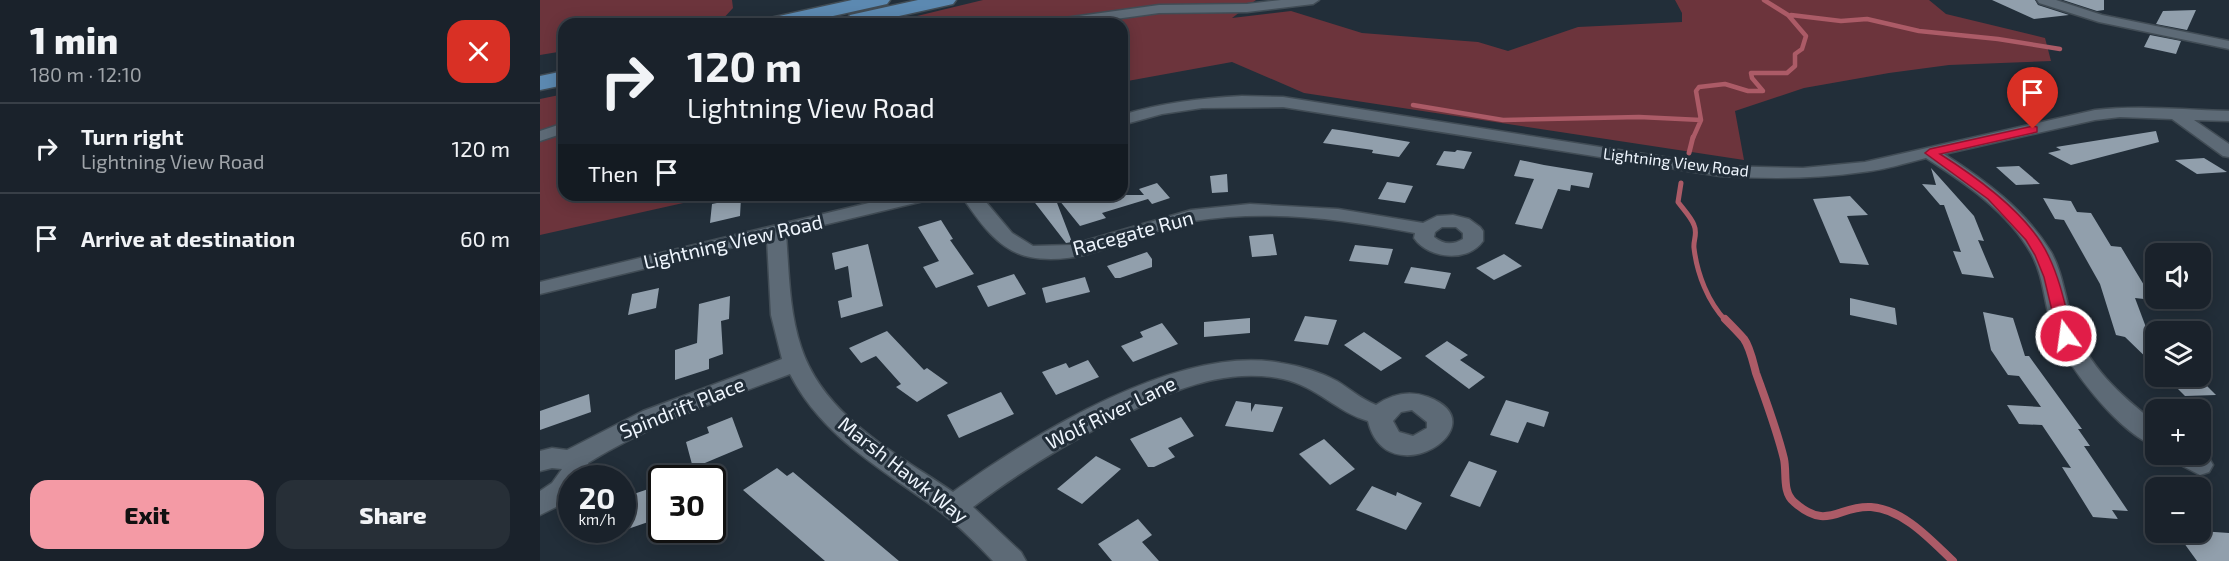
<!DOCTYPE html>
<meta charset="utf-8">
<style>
body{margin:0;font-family:"Exo 2",sans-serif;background:#272f37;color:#f1f3f6;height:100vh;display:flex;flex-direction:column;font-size:22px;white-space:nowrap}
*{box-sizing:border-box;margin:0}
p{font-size:20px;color:#9fa4a9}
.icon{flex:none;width:33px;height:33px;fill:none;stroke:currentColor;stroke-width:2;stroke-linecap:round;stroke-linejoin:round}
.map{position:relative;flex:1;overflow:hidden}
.sheet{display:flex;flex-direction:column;background:#1a222b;width:540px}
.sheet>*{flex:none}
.hud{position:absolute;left:18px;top:18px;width:570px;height:183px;border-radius:18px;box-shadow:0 3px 15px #0003,0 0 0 2px #383f47;background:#1a222b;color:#f1f3f6;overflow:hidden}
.fabs{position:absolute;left:1605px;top:243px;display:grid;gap:12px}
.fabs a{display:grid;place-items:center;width:66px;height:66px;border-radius:12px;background:#1a222b;box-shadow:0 3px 15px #0003,0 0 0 2px #383f47;font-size:30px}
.speed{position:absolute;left:18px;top:465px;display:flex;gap:12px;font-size:30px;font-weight:700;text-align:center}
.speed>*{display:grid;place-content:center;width:78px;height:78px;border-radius:50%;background:#1a222b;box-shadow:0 3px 15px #0003,0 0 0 2px #383f47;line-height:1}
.speed small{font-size:15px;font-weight:400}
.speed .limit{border:3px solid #111;border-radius:9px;background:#fff;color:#111}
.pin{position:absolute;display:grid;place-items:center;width:51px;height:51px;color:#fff;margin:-62px -26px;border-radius:50% 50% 50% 0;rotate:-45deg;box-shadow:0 0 6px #0007}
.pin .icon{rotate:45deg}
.me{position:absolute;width:66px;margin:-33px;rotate:346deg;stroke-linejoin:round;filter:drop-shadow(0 0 4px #0008)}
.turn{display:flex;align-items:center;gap:21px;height:126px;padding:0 30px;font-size:27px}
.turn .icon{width:78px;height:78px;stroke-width:2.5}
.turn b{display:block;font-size:42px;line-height:51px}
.then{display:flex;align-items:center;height:57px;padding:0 30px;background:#0003;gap:12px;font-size:22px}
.round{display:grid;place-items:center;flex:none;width:63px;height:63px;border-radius:18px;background:#272f37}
.summary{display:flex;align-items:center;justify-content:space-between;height:102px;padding:0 30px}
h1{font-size:36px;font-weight:800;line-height:45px}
.action{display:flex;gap:12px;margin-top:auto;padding:12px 30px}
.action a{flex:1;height:69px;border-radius:18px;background:#f49aa5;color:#111;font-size:24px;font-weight:800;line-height:69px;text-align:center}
.action a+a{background:#272f37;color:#f1f3f6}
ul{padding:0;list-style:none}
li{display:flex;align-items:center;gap:18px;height:90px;padding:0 30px;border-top:2px solid #383f47}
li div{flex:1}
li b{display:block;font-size:22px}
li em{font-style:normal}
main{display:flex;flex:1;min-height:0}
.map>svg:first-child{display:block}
.green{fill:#6c343c}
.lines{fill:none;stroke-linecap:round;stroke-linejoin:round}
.stream-far2{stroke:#ac5b67;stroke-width:4.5}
.stream-far1{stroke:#ac5b67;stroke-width:5}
.stream{stroke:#ac5b67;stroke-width:8}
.building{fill:#919fac}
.minor-casing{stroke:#414c55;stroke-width:3}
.primary-casing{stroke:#414c55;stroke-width:3}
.minor{fill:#5d6a76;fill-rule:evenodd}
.primary{fill:#5c89b1;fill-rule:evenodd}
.route{fill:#e11d48;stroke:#92132f;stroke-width:1.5}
.labels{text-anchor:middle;stroke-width:6;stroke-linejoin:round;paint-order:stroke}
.far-street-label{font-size:16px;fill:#eef5fd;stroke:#222e39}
.street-label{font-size:20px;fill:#eef5fd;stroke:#222e39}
</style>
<main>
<section class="sheet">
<div class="summary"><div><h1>1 min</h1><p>180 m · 12:10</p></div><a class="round" style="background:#d93025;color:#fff"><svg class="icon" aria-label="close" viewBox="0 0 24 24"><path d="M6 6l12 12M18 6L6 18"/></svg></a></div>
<ul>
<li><svg class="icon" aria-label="right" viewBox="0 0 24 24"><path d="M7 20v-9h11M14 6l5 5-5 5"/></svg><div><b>Turn right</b><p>Lightning View Road</p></div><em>120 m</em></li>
<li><svg class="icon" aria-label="arrive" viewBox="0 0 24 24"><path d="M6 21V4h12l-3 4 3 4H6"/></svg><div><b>Arrive at destination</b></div><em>60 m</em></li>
</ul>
<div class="action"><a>Exit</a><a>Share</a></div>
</section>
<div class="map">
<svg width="1689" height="561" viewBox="0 0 1689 561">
<rect width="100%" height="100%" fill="#222e39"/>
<path class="green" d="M0,0H192L193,8L181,21L165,24H24V51L0,55Z
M443,0H716L692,18L751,11L822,33L938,42L968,51L1038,27L1142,22V13L1135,0H1389L1406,14L1505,38L1511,61L1409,65L1349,73L1264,88L1195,111L1204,160L764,93L692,62L582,82V24H344Z
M24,94V195H179L0,235V99Z"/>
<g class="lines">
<path class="stream-far2" d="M1251,15L1301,21L1327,19L1379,31L1458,39L1520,49
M873,105L963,120L1099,117L1161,120
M1153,138L1161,120L1156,91L1159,87L1185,84L1208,91H1223L1212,78L1211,73H1247L1255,66V54L1262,49L1266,36L1248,15L1224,0"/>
<path class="stream-far1" d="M1149,153L1153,137
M1141,183L1138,202C1143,209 1151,217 1154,225C1158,234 1153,240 1154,248C1157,274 1168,302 1186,321"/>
<path class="stream" d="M1185,319C1191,325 1198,332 1204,339C1210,347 1213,362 1216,373C1226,401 1237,430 1244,459C1247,473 1242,492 1254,502C1288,532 1298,505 1331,507C1363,509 1391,540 1413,561"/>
</g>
<path class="building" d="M1452,0H1495L1498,5L1529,15L1494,19Z
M1523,0H1564V10L1557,11Z
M1656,10L1647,30L1616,24L1623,11Z
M1610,35L1641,41L1636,54L1604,47Z
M792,129L806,131L870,142L859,157L832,153L833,150L783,143Z
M1616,131L1619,142L1531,165L1508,153L1521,150L1516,147Z
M917,150L932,152L924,169L896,165L904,151L915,152Z
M1664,158L1687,172L1657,174L1635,160Z
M980,160L1004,165L1053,173L1049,188L1031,185L1030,191L1018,189L1002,229L975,224L994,179L974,176Z
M1479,166L1500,184L1476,185L1456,167Z
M1391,168L1434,216L1444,241L1438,240L1454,278L1422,274L1413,251L1421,252L1404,205H1400L1382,184L1396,185Z
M687,174L688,192L672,193L670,176Z
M847,182L873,186L865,203L838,199Z
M617,183L630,198L612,204L608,199L562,213L566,218L540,226L515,195H604L599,189Z
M489,195H514L532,242L526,243Z
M1310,196L1328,215L1307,216L1329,265L1300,263L1273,199Z
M201,198L200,216L170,223L172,204Z
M1503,198L1531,201L1537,212L1551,213L1571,246L1581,247L1613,300L1595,298L1616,354V367L1585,337L1576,335L1560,284L1524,220L1515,219Z
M401,220L413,239L410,240L434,274L396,288L383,267L399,261L378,227Z
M733,234L737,255L712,257L709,236Z
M328,244L343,306L301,318L298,301L312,297L308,266L295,270L292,253Z
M815,245L853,249L848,265L809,261Z
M607,252L612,259V267L580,278H575L567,266Z
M964,254L982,266L954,280L936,268Z
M871,267L911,273L905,289L864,283Z
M474,274L486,294L448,307L437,286Z
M545,277L550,292L506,303L502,288Z
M119,288L116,308L88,315L92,294Z
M190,296L189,319L181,321L183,354L169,359V369L135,380V350L157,343L159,304Z
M1310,298L1355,308L1357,325L1310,315Z
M1443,312L1473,318L1485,356H1489L1542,429H1538L1550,446H1544L1588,511L1572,510L1578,519L1553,517L1522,467L1531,468L1502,425L1479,424L1467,405L1501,407L1479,376L1468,375L1451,350Z
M765,316L797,320L788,345L754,341Z
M710,318V333L664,337V322Z
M622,323L638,344L593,362L581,346L603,337L600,332Z
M347,331L384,370L387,368L408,383L377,402L356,387L361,384L336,356L321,363L309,348Z
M824,332L862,358L841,371L804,345Z
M907,341L928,355L920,360L945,377L929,389L885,356Z
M548,360L559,377L516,395L502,372L526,363L529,368Z
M1625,376H1657L1676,395L1645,396Z
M461,392L474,414L419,438L407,415Z
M49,394L51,412L0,430V411Z
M966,400L1009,412L1004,427L987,422L978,443L950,435Z
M696,401L711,403V412L715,404L743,407L733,432L685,426Z
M192,417L203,447L153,468L146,442L169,433L167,427Z
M641,417L654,436L628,448L635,457L614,467H608L590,439Z
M784,439L815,469L790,485L759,454Z
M556,456L581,469L542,504L517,489Z
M929,461L957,471L940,507L910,496Z
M237,468L247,476L253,472L359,561H285L203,490Z
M120,485L117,519L82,531V498Z
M832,486L856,496L857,492L882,503L866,530L816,510Z
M598,519L612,535L602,542L619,561H572L558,544Z
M1660,531L1689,533V561H1657L1636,532Z"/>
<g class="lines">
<g class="minor-casing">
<path id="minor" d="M741,0H779L773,4L707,12L619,13L539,24H503L510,20L619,5L707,4Z
M1497,0H1516L1562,15L1689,41V49L1559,22L1499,3Z
M702,96L743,97L1180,166L1263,168L1325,162L1555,110C1600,105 1644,110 1689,111V121L1654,120L1689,144V157L1683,156L1632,119L1580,117L1555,120L1404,154C1445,180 1485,210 1511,252C1523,273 1525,299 1533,322C1546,365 1581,396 1616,423V446C1580,435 1524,363 1512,328C1504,303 1504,276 1491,253C1468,212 1425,183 1386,158C1366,163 1344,170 1323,172C1275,179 1228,179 1180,176L743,107L662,108L622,114L582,125V115C621,103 661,98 702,96Z
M24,123V133L0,141V131Z
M362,195H394L392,199L246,234C249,272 249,311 261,347C284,417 356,453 413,492C492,435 640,343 741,363C760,366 780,372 797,381C810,389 821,399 836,405C852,394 870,390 888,397C962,425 846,498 828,421C797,412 776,386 743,379C682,366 626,393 573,420C522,446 479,472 433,507L481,552L486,561H453C437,544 420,527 402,513C346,471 283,439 250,374C181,400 111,424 48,463L49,466L45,478H32V499L0,515V491L12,483L22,469L12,468L0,471V451L12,448L27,450L103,411L242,359L231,315L227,239L0,294V282ZM872,410L887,422V428L873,436L859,432L853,421L861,412Z
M421,195H440L472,233L493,246L531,245L651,210L710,204L798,209L883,223L897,216L913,215L929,219L940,227L943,231V241C928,263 888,259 874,238L875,233C802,219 728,209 653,221C600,230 546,268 490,257C458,251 438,220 421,195ZM902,227H916L923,233V239C913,245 904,245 894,237L895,232Z
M1660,453L1669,458L1673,465L1669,472L1660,475L1633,461L1629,454H1660Z"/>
</g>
<g class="primary-casing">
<path id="primary" d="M312,0H350L347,4L257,24H218L221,20Z
M378,0H416L413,4L323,24L310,23L307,19L310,15Z
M24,71V85L0,90V76Z"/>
</g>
<use href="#minor" class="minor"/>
<use href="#primary" class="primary"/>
</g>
<path class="route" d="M1493,126L1497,127V132L1400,154C1438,178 1490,215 1509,257C1521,282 1526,310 1533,336L1526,341L1518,336L1504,277L1495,255L1486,240L1448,199L1385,153L1390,149Z"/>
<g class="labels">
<g class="far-street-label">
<text transform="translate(1136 162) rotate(7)" y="6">Lightning View Road</text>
</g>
<g class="street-label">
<text transform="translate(593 233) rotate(-15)" y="7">Racegate Run</text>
<text transform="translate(193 242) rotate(-13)" y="7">Lightning View Road</text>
<text transform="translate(142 408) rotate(-22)" y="7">Spindrift Place</text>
<text transform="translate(571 413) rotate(-26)" y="7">Wolf River Lane</text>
<text transform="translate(363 470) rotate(38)" y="7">Marsh Hawk Way</text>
</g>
</g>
</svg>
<div class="fabs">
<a><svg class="icon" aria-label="sound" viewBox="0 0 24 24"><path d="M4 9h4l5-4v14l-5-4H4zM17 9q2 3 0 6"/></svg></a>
<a><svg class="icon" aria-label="layers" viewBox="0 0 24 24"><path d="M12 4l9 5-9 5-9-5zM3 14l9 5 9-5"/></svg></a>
<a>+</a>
<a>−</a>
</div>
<div class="speed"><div>20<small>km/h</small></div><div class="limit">30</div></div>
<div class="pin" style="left:1493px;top:129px;background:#d93025"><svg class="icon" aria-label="arrive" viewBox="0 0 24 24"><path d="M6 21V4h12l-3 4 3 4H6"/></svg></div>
<svg class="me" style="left:1526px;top:336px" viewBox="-20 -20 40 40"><circle r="17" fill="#e11d48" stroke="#fff" stroke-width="3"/><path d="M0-11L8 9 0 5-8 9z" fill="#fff"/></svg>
<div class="hud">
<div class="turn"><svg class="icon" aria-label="right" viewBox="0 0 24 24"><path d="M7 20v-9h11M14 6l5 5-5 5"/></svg><div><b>120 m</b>Lightning View Road</div></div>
<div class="then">Then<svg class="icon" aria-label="arrive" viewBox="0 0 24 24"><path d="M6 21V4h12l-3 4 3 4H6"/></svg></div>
</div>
</div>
</main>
